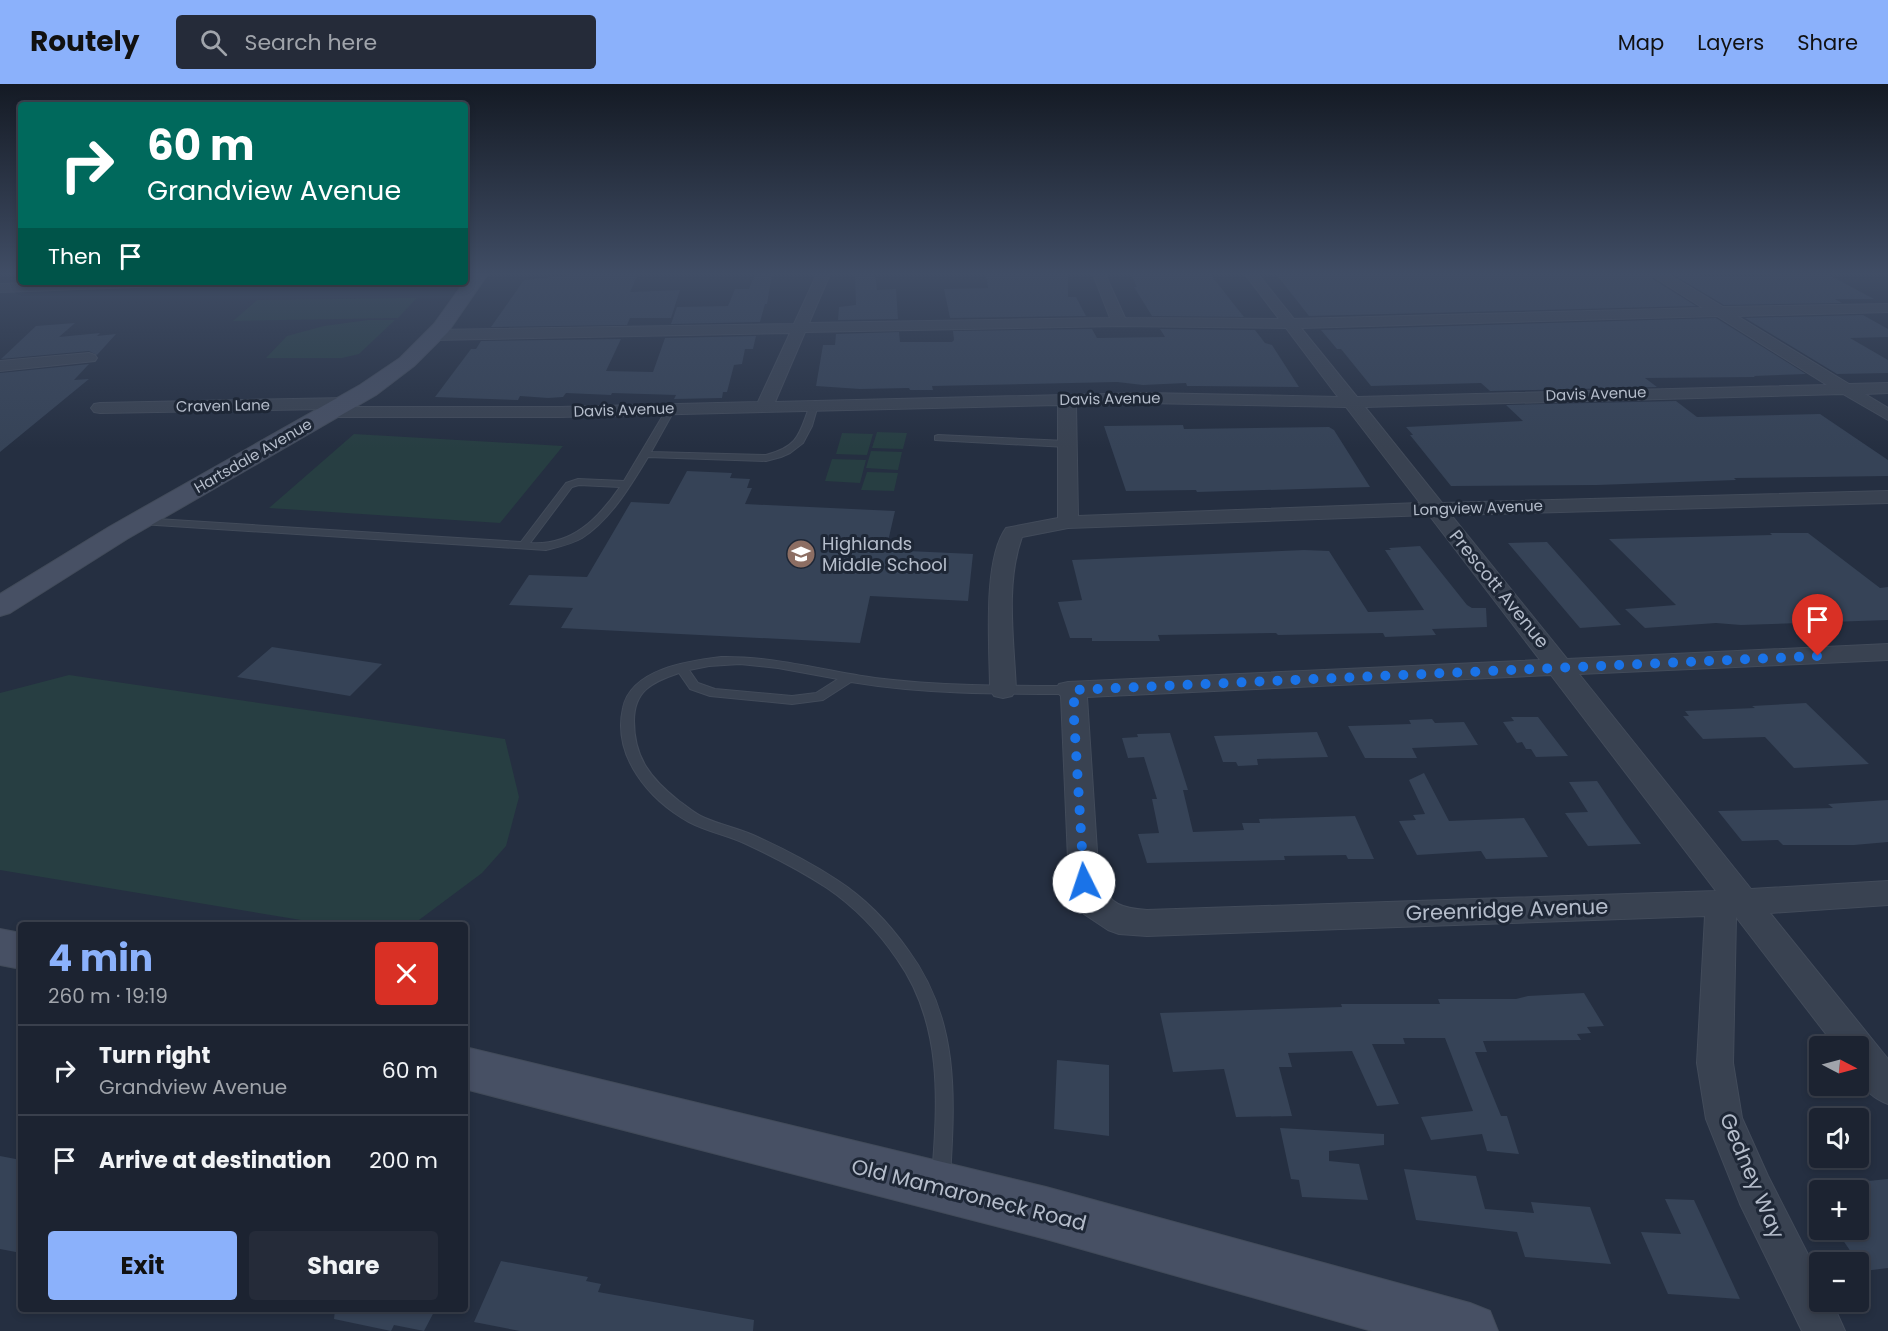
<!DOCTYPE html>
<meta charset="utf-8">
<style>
body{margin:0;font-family:Poppins,sans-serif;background:#252b39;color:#f1f3f6;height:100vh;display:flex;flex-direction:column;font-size:22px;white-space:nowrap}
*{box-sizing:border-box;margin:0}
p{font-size:20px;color:#a0a4ab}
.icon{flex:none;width:33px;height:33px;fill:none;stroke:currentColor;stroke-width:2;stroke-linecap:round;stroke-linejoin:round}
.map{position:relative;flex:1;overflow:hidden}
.panel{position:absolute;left:18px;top:838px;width:450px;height:390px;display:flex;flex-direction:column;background:#1c2331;border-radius:6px;box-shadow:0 3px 9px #0003,0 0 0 2px #3a404d}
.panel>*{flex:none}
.banner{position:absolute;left:18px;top:18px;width:450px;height:183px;border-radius:6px;box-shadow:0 3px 9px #0003,0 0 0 2px #3a404d;background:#00695c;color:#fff;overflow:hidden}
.needle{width:39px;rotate:96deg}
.controls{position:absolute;left:1809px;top:952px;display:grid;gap:12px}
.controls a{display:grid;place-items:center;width:60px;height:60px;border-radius:6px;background:#1c2331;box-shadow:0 3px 9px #0003,0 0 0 2px #3a404d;font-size:30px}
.pin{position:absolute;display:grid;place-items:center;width:51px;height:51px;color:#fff;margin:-62px -26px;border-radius:50% 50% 50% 0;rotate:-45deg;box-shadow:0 0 6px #0007}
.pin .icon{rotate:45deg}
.me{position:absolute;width:66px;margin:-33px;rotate:356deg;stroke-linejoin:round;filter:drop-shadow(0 0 4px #0008)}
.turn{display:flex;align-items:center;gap:21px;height:126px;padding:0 30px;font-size:27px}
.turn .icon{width:78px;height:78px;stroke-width:2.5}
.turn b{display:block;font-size:42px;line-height:51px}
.then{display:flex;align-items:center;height:57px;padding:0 30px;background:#0003;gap:12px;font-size:22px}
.round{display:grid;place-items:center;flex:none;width:63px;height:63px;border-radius:6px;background:#252b39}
.headline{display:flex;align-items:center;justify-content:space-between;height:102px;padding:0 30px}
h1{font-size:36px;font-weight:700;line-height:45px;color:#8bb1fb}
.primary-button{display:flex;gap:12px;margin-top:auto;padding:12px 30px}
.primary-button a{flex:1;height:69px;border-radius:6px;background:#8bb1fb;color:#111;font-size:24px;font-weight:700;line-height:69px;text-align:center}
.primary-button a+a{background:#252b39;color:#f1f3f6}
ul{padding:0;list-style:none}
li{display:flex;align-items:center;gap:18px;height:90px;padding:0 30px;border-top:2px solid #3a404d}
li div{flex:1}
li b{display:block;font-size:22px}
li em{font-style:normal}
header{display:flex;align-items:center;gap:36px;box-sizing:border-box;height:84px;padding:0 30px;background:#8bb1fb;color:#111}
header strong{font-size:28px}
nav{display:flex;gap:33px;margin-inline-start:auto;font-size:21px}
.search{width:420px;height:54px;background:#252b39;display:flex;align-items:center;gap:15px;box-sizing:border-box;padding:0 21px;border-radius:6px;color:#a0a4ab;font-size:22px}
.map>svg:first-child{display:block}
.green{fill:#273e42}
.building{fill:#364357}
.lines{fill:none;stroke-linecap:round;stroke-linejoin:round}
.lane-casing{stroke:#424b5a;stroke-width:2}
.street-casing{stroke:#424b5a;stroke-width:2}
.secondary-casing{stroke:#424b5a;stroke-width:2}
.lane{fill:#394251;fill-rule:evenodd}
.street{fill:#394251;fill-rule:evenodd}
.secondary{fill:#475064;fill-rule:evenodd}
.route{stroke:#1a73e8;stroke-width:10;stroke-dasharray:0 18}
.labels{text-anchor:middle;stroke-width:6;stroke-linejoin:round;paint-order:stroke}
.far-street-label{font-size:15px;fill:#b5bdcb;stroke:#1e2736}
.poi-label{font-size:18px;fill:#b5bdcb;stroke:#1e2736;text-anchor:start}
.street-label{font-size:18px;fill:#b5bdcb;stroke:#1e2736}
.near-street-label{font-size:21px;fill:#b5bdcb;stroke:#1e2736}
</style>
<header>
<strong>Routely</strong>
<div class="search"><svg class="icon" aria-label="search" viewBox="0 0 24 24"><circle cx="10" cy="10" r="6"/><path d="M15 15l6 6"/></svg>Search here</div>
<nav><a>Map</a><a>Layers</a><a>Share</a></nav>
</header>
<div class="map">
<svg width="1888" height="1247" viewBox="0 0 1888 1247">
<rect width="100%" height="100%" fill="#252f41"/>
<path class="green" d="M417,214L398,234L233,237L257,216Z
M368,236H395L359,270L342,274H266L287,252L324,242Z
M877,348L907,349L903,365L872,364Z
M842,349L873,350L867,371L836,370Z
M354,350L563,362L500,439L269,424Z
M871,367L902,368L898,386L866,384Z
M832,375L866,376L860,399L825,397Z
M867,388L898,389L894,407L861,406Z
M69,591L505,655L519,713L506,762L482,789L419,836L388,841H331L0,786V609Z"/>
<path class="building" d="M582,190H638L630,208L680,206L671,234H630L627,241L491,243L524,196Z
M755,190H772L767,220H765L760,238L671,240L677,223L728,222L735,205H749Z
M875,190L877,206L896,205L898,235L838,236L839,223L856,221L855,191Z
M986,190H1068V213H1076L1086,232L950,234L944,205L988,204Z
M1131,190H1210L1244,233L1152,232L1134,203H1137Z
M1276,190H1651L1653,195L1696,222L1309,232Z
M1672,190H1699L1702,192L1829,191L1874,215H1835L1842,219L1724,221Z
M1863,231L1888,245V253L1850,254L1888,276V289L1837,290L1745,234Z
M1716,234L1806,290L1754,292L1755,293L1645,294L1657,303L1490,307L1481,299L1371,302L1341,265H1337L1321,246Z
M75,239L59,253L100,249L97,252L116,250L97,271L89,267L1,275L36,242Z
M1092,245L1097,254L1165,253L1160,245L1255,246L1265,259L1272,261L1299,303L1196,302H1187L1186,299L1143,301L1117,298L932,302L933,306H910L909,304L860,305L816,302L823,261H835L836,250L899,248L900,258H952L954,256L953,247Z
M756,252L753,265H745L742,280L734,281L727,308H723L722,314L674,315L676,311L612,309L611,311L566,309L563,313L548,314L520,312L518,316L435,313L471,265H476L481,257L621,255L606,287L653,288L665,254Z
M89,280L74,296L89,295L0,368V289Z
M1676,317L1697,333L1820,330L1888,376V392L1734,394L1736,396L1597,401L1451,402L1410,351H1413L1406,343L1523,337L1506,321Z
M1183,341L1184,345L1329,343L1334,346L1370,403L1197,408L1196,406L1126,407L1104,342Z
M687,387L732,389L730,394L750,395L747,404H752L745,420L895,427L886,466L973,470L968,517L870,512L860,559L561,544L573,524L509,521L529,491L587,493L631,418L669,420Z
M1770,449H1808L1880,504L1888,503V536L1741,541L1716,539L1645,544L1625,525L1676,521L1609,455L1772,451Z
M1547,458L1621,541L1580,544L1508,459Z
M1420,462L1467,521L1472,524H1486L1487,543L1432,545L1436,551L1385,553L1383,549L1278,551L1276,549L1158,551L1160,557H1092V554H1070L1058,518L1082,516L1072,476L1304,466L1329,467L1368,528L1424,526L1385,466H1391L1389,464Z
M272,563L382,580L350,612L237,593Z
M1806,619L1869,680L1794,684L1765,653L1703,655L1683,632H1689L1685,627L1755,624L1752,622Z
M1511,633H1538L1568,672L1536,673L1531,665H1526L1522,658L1517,659L1503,638L1514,637Z
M1432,635L1435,639L1464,638L1478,661L1412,664L1417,674H1365L1348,642L1411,640L1409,636Z
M1317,648L1328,673L1257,675L1258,681L1238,682L1236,678H1223L1214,652Z
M1170,649L1188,706H1183L1193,748L1244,746L1242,739H1260L1259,735L1355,732L1374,775H1348L1346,771L1284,772L1285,776L1147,779L1138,750L1159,749L1152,715H1157L1144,673L1128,674L1122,654L1138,653L1137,650Z
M1424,689L1449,737L1524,734L1548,773L1486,775L1481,767L1417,771L1399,737L1416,736L1413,731L1425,730L1409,696Z
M1597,697L1625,738L1641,760L1588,762L1565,729L1588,728L1569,698Z
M1888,716V758L1854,761H1783L1778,756L1742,757L1718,727L1833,724L1828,720Z
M1584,909L1604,942L1587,943L1591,949L1577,950L1581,956L1483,957L1487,968H1475L1501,1032H1507L1519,1070L1487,1067L1482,1050L1431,1056L1421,1033L1473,1027L1445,954H1403L1405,960H1372L1399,1020L1377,1022L1352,967L1288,969L1292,983H1279L1292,1032L1236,1033L1224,985L1173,988L1160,929L1342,923L1341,920H1440L1438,915H1516L1528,912Z
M1057,976L1109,981V1052L1054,1045Z
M1280,1044L1384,1050V1061L1329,1067V1077L1359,1080L1368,1116L1302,1113L1299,1096L1291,1095Z
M0,1072L21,1076V1169L0,1165Z
M1404,1085L1476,1092L1485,1125L1534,1129L1531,1118L1590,1123L1611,1180L1525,1173L1517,1148L1416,1136Z
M1888,1095V1184L1864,1187L1836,1146H1858V1098Z
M1665,1115L1694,1116L1740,1215L1668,1210L1641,1148L1681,1150Z
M501,1177L588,1193L586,1197L601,1200L598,1208L754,1236L753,1247H520L474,1238Z
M335,1226H435L424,1247L394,1241L391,1247L334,1235Z"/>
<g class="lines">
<g class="lane-casing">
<path id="lane" d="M811,319L818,321L812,342L803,359L790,369L781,373L766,377L648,373C631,401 611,435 582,454C572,460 558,463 546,466L141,440L136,437L141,434L521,458L566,399L578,395L624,397L668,323L675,325L651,368L766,371C801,362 799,348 811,319ZM579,401L620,403C598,435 572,462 530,459L572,403Z
M938,351L1067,357L1071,360L1067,363L935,356V352Z
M721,573C774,572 824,587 875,594C939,602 1004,602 1068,602L1074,606L1068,610C996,610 923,610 851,598L823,616L792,620L710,612L690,605L679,589C652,598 634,607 634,637C634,674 651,695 679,717C688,723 695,730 705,734C721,741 737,744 753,751C782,764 811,779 837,796C865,814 889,839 908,866C959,935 955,1011 950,1093L947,1099L941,1102L935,1099L932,1093C938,1017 943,940 897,875C878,847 855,823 827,804C801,787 772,772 744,759C726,751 706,747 689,738C649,716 612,672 623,624C631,585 688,577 721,573ZM740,580L778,584L838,595L816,609L792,612L715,605L698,599L689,586L709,582Z"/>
</g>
<g class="street-casing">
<path id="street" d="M817,190H830L809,239L1110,234L1093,190H1105L1125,234L1279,235L1245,190H1258L1294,235L1703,224L1654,193L1653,190H1668L1723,223L1888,220V228L1737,232L1849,300L1888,299V309L1865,310L1888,324V336L1843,310L1365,323L1442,419L1888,407V419L1451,431L1567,575L1888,560V576L1579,590L1751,805L1888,797V821L1770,829L1888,975V1020C1858,1008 1858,991 1858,963H1836L1736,833L1733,979L1742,1034L1768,1092L1820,1194V1218H1832L1845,1247H1802L1740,1120L1706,1035L1697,979L1705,832L1147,852L1119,850L1108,846L1084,830L1069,798L1061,612L1055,606L1059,600L1068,598L1540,576L1429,431L1068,444L1022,453C1005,500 1014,557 1016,606L1012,612L1003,614L994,612L990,606C990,565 982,477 1006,444L1058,434V321L559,333H332L326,332L323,328L326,325L100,329L94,328L91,324L94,320L100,319L346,314L352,315L355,319L351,323H559L758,318L790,249L434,256L426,251L434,246L794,240ZM1717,232L1827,301L1357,313L1301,244ZM1119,242L1286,244L1338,313L1146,309L775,318L805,248ZM1146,319L1346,323L1420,419L1078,432L1076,321ZM1551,591L1716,807L1147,826C1122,824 1111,821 1099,798L1087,613Z
M50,198H170L163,202L0,208V200Z
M89,269L95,271L97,274L95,277L0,287V277Z"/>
</g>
<g class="secondary-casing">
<path id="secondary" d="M470,190H488L448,248L414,282L376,311L127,455L10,529L0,532V510L109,443L360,301L400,274L434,240Z
M0,845L21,849V885L0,881Z
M465,963L1046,1103L1470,1219L1490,1227L1498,1247H1372L1046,1155L465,1005Z"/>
</g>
<use href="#lane" class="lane"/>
<use href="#street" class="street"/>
<use href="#secondary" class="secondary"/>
</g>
<linearGradient id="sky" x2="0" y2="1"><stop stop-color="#141a24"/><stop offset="0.52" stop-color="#404d65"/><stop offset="1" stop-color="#404d65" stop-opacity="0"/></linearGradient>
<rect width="1888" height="364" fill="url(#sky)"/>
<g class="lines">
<path class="route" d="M1084,798L1074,634V606L1818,572"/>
</g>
<defs>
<g id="school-disc" transform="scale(1.5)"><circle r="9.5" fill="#8d6e63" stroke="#1e2736"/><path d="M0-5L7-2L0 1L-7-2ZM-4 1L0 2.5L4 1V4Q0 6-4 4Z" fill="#fff"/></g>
</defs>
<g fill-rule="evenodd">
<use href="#school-disc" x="801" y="470"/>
</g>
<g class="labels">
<g class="far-street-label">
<text transform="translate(1596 310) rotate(-2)" y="5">Davis Avenue</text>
<text transform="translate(1110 315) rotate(-1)" y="5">Davis Avenue</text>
<text transform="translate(223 322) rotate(-1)" y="5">Craven Lane</text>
<text transform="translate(624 326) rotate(-2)" y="5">Davis Avenue</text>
<text transform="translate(253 372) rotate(-30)" y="5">Hartsdale Avenue</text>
<text transform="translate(1478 424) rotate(-2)" y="5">Longview Avenue</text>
</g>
<g class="poi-label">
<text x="822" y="466">Highlands<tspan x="822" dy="21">Middle School</tspan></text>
</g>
<g class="street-label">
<text transform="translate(1499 505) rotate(51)" y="6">Prescott Avenue</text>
</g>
<g class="near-street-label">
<text transform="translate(1507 826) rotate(-2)" y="7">Greenridge Avenue</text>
<text transform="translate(1752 1092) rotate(67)" y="7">Gedney Way</text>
<text transform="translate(969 1111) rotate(14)" y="7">Old Mamaroneck Road</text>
</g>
</g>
</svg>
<div class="controls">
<a><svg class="needle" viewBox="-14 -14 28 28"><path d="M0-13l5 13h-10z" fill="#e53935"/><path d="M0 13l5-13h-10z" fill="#a0a4ab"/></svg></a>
<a><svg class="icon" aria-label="sound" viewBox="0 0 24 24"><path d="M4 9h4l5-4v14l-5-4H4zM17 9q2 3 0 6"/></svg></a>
<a>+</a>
<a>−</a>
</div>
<div class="pin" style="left:1818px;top:572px;background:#d93025"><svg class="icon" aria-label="arrive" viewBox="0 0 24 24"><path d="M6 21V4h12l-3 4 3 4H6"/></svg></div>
<svg class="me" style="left:1084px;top:798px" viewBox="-20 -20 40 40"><circle r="19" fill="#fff"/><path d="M0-13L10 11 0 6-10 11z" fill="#1a73e8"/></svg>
<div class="banner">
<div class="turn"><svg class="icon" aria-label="right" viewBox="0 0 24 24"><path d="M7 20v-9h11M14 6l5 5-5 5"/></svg><div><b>60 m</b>Grandview Avenue</div></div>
<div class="then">Then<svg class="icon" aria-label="arrive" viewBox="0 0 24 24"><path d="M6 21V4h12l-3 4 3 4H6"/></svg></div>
</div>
<section class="panel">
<div class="headline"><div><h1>4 min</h1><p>260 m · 19:19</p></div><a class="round" style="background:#d93025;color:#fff"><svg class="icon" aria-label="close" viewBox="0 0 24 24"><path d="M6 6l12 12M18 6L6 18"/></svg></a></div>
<ul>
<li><svg class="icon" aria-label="right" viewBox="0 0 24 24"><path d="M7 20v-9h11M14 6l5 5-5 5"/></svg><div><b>Turn right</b><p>Grandview Avenue</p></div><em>60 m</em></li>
<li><svg class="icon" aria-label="arrive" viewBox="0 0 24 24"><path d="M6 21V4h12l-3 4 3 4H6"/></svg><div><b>Arrive at destination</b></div><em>200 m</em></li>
</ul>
<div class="primary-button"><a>Exit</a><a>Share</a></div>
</section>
</div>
